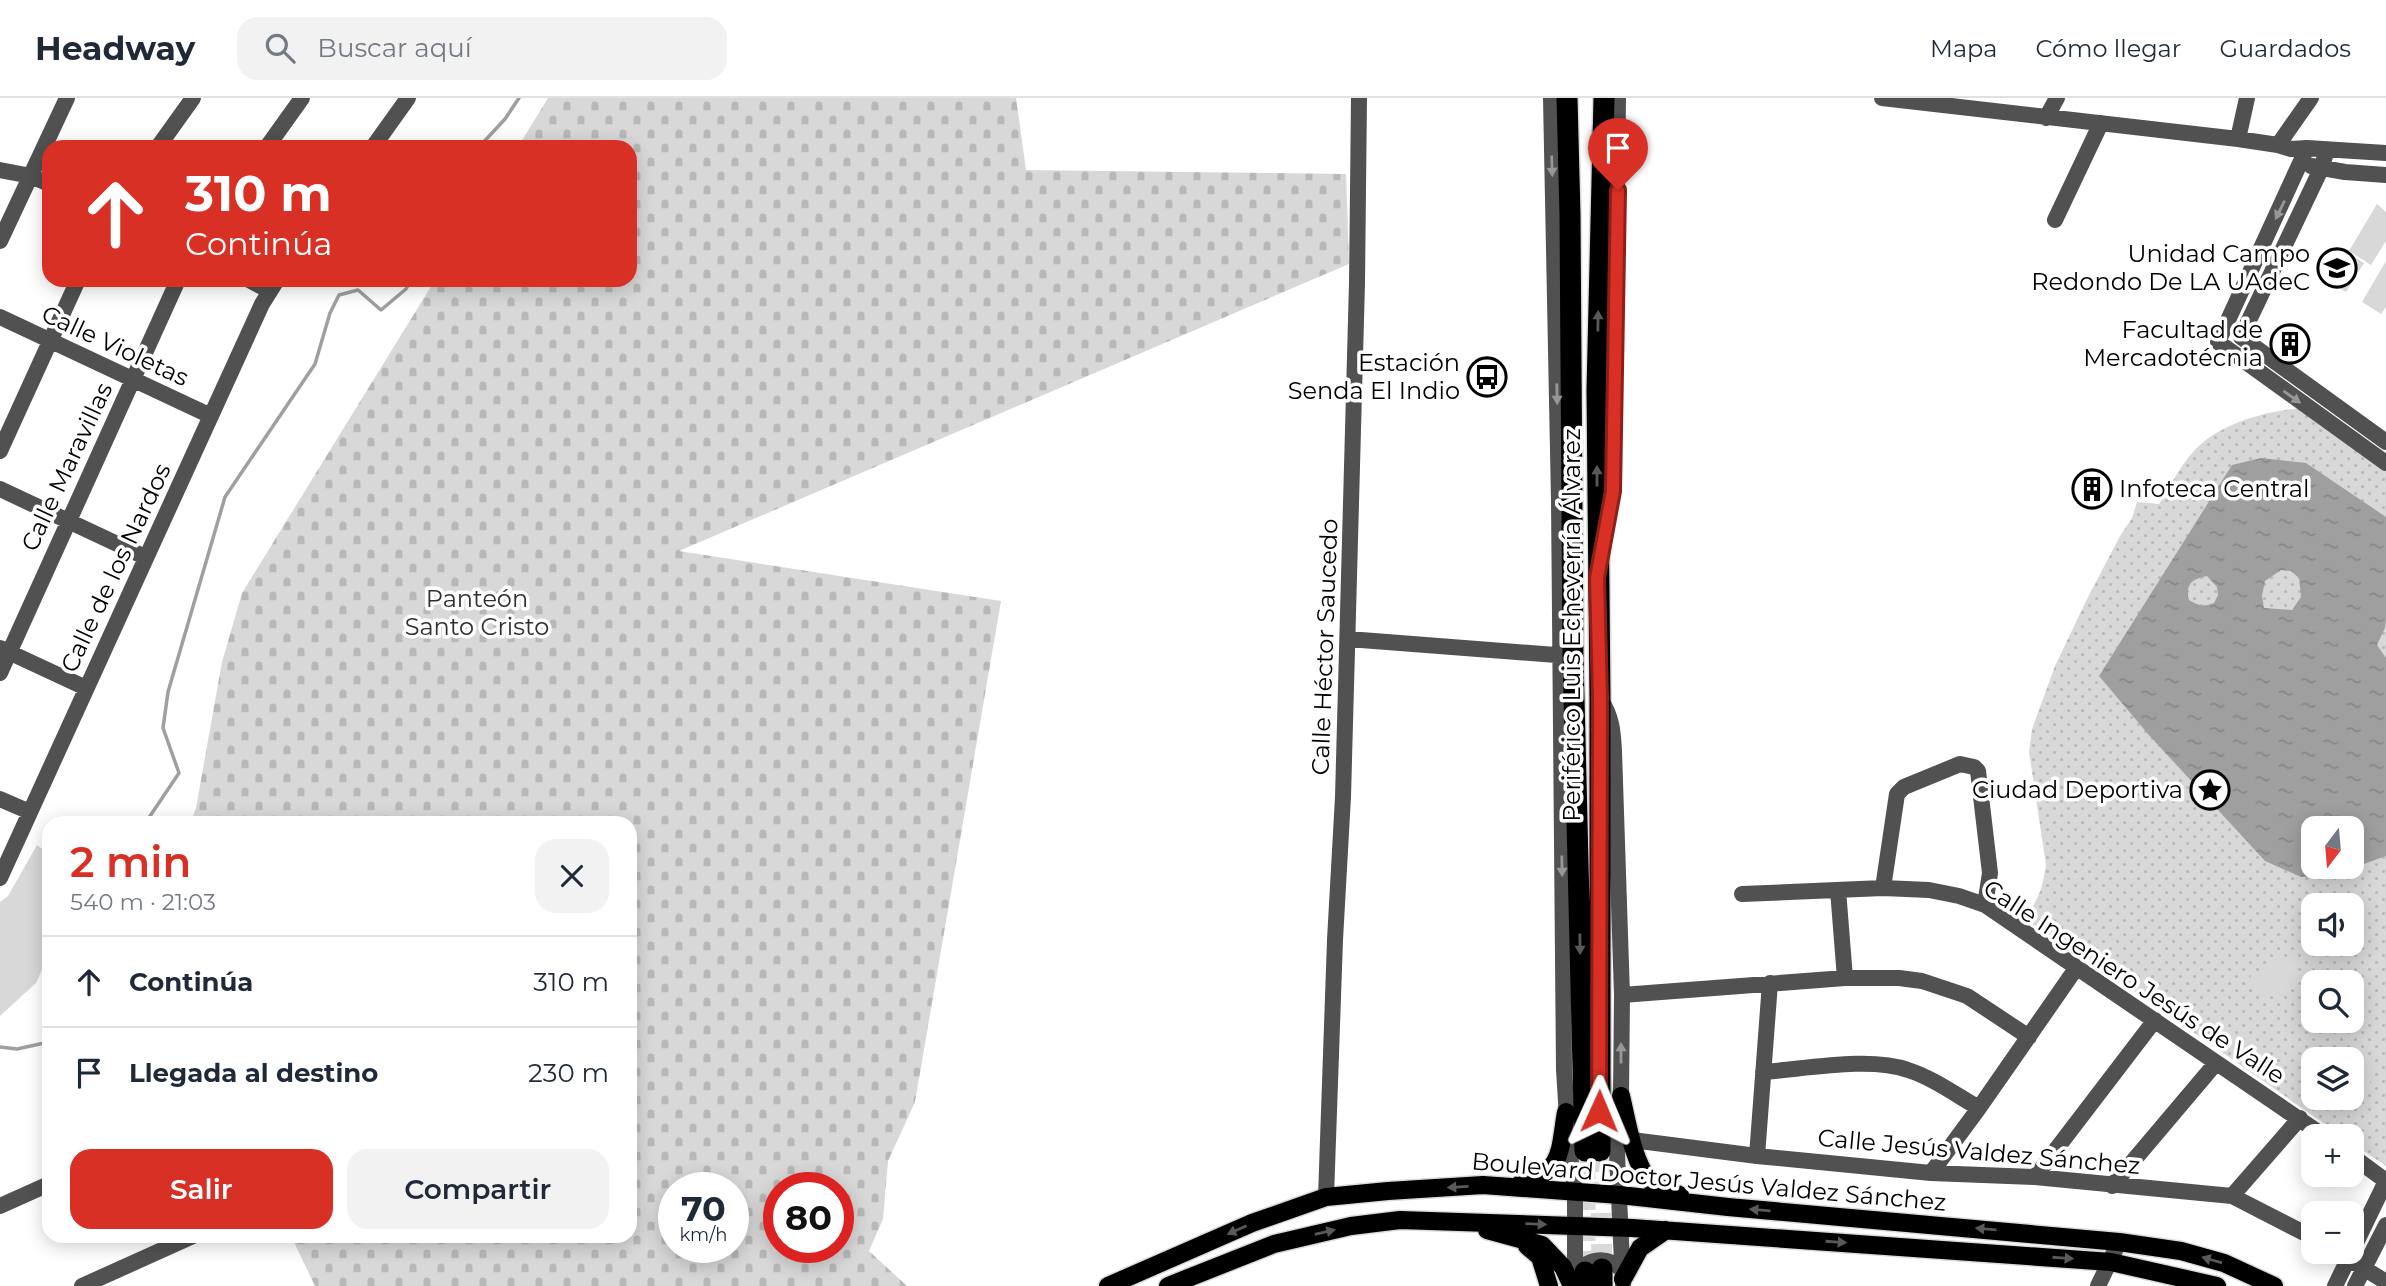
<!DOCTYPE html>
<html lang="es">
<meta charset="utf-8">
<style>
body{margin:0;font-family:Montserrat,sans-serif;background:#f2f2f3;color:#1f2937;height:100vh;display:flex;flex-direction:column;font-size:26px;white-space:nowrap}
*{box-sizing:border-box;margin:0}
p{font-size:23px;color:#747a83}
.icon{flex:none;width:38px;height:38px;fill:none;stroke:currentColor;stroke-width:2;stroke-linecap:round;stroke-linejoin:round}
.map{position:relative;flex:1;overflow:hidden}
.drawer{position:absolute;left:42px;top:718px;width:595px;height:427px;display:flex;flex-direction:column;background:#fff;border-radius:21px;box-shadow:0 4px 18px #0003}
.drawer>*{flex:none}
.guide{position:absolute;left:42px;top:42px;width:595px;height:147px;border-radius:21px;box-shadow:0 4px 18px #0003;background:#d93025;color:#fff;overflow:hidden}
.needle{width:46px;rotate:196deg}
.tools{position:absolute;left:2301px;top:718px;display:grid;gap:14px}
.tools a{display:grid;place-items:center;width:63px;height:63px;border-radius:14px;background:#fff;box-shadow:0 4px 18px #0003;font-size:35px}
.speed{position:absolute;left:658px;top:1074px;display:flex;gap:14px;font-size:35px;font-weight:700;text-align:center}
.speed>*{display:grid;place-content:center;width:91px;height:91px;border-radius:50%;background:#fff;box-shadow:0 4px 18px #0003;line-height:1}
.speed small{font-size:18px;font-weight:400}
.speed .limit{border:10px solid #d22;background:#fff;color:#111}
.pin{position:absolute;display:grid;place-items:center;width:60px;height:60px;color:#fff;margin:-72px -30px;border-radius:50% 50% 50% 0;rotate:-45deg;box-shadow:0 0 7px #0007}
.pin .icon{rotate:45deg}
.me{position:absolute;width:77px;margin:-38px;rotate:1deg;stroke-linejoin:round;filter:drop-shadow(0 0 5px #0008)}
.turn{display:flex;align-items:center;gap:24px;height:147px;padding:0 28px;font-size:32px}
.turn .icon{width:91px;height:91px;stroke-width:2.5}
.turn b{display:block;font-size:49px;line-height:60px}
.round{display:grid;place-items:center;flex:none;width:74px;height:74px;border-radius:21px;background:#f2f2f3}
.headline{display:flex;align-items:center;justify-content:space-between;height:119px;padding:0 28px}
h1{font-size:42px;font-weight:600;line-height:52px;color:#d93025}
.cta{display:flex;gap:14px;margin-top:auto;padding:14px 28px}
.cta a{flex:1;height:80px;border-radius:21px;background:#d93025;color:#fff;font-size:28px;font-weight:600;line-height:80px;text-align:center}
.cta a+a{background:#f2f2f3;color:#1f2937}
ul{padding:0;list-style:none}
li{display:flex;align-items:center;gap:21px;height:91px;padding:0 28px;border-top:2px solid #e0e1e3}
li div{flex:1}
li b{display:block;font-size:26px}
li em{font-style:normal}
header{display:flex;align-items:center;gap:42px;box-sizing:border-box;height:98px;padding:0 35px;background:#fff;border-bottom:2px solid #e0e1e3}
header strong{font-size:33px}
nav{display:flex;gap:38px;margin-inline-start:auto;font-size:24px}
.search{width:490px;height:63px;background:#f2f2f3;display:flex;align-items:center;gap:18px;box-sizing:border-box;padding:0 24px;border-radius:21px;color:#747a83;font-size:26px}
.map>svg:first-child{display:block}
.cemetery{fill:url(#cemetery-stones);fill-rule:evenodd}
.park{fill:url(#park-dots);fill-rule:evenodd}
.pitch{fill:#d8d8d8}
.water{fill:url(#water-ripples);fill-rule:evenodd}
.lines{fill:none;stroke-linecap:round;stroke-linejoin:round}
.stream{stroke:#9f9f9f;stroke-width:3.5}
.highway-tunnel{stroke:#d9d9d9;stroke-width:21;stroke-dasharray:21 10;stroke-linecap:butt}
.major-casing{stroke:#dbdbdb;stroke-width:21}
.highway-casing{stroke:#dbdbdb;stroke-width:24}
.minor{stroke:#515151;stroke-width:16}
.major{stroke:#000;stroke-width:18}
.highway{stroke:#000;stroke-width:21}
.oneway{fill:#979797}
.oneway2{fill:#595959}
.route-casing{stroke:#8d1f18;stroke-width:18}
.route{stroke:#d93025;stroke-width:12}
.labels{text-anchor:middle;stroke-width:7;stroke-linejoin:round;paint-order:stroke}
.poi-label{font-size:24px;fill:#000;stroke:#fff;text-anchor:end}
.street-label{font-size:24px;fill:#000;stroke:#fff}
.park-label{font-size:24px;fill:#2f2f2f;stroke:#fff}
</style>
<header>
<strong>Headway</strong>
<div class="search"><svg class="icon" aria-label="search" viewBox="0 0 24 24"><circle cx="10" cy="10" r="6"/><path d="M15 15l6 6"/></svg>Buscar aquí</div>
<nav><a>Mapa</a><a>Cómo llegar</a><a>Guardados</a></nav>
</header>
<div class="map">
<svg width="2386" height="1188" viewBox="0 0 2386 1188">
<defs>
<pattern id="cemetery-stones" width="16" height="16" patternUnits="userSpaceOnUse" patternTransform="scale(1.75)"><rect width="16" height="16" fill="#d8d8d8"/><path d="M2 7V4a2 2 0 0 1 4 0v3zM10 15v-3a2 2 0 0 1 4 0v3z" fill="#b8b8b8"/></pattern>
<pattern id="park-dots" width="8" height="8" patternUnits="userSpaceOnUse" patternTransform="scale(1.75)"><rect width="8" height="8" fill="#d8d8d8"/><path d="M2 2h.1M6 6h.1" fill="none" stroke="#b8b8b8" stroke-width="1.8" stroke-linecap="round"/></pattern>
<pattern id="water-ripples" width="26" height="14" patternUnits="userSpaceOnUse" patternTransform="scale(1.75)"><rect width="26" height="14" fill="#9f9f9f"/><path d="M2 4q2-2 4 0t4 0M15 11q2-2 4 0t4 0" fill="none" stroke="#878787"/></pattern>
</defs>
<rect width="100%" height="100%" fill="#fff"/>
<path class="cemetery" d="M548,0H1016L1026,72L1346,76L1349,166L679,453L1001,503L915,1004L888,1063L883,1121L869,1153L907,1188H315L291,1138H630V724H191L196,710L222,564L242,495L435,182H630V49H518ZM733,1090V1150H674V1090ZM779,1090H838V1150H779Z"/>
<path class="park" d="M2303,310L2386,369V1068L2352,1045V1038H2342L2087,860L2027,823C2029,813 2035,806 2039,796C2043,787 2044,777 2046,767L2029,654L2032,631L2055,568L2086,503L2120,438L2132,420L2137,404L2159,406C2171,387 2183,362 2200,347C2225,324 2270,312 2303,310ZM2314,730H2352V768H2314ZM2314,807H2352V845H2314ZM2314,884H2352V922H2314ZM2314,961H2352V999H2314Z"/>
<path class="pitch" d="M2377,106L2386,114V143L2371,167L2349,153Z
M2348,155L2364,165L2346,194L2331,185Z
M2386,163V209L2381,216L2362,204Z
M37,747L49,756V856L36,885L0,918V804L8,798Z
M2290,857L2303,881L2263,903L2250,878Z
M2355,956L2378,967L2359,1008L2340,999H2352V963Z"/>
<path class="water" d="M2261,360L2306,365L2386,419V520L2385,530L2377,547L2386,560V758L2333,777L2301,779L2265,763L2148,636L2099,578L2232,367ZM2281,472L2291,473L2299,480L2301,499L2292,512L2264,510L2262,498L2265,483ZM2207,478L2217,489L2218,497L2214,505C2204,509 2198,508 2189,502C2185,486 2192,481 2207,478ZM2314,730H2352V768H2314Z"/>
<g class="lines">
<path class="stream" d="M479,49L505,21L519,0
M146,724L179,675L163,630L168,594L225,399L315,266L330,215L339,197L358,192L381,212L406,191L411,182
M0,949L17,951L49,944"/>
<path class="highway-tunnel" d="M1600,1053L1602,1171
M1585,1174V1053"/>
<g class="major-casing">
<path id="major" d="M1621,998C1627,1022 1633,1065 1650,1083C1657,1091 1670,1094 1680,1097
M1520,1086C1564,1073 1559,1054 1566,1014
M1487,1132L1542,1147L1563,1169L1572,1188
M1527,1148L1540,1159L1549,1188
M1623,1181L1640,1150L1666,1132
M1108,1188L1252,1125L1326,1099L1388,1093L1483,1087L1620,1097L1728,1109L2119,1144L2181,1153L2224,1165L2274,1188
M1168,1188L1274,1146L1351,1128L1400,1122L1632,1130L2111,1164L2217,1188"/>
</g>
<g class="highway-casing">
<path id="highway" d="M1567,0L1570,117L1573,558L1585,1053
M1600,1053V600L1597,292L1604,0
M1602,1171V1188
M1585,1174V1188"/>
</g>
<path class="minor" d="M1551,0L1559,403L1564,972L1569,1051L1575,1093V1188
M1882,0L2238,41L2278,47L2291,51L2307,50L2386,55
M2046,20L2057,0
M2238,41L2247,0
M2278,47L2311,0
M158,49L193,0
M267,49L302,0
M373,49L408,0
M2307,50L2218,244L2386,365
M2327,52L2321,71L2241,239L2386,344
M2311,68L2345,74L2386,77
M0,72L31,78L49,86
M2055,122L2101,25
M0,143L67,0
M249,182L270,193
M0,219L211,318
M0,353L78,182
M0,391L145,459
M1605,436L1613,393L1618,0
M1348,541L1569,558
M0,550L86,590
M0,575L178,182
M1601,602C1612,619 1613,634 1614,653L1622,897L1621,998L1617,1055L1623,1186
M0,701L30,714
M0,780L262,206L277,182
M1883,790L1897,696L1904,689L1960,666L1974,669L1978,673L1990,775L1985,807
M1838,792L1845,880
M1742,796L1883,790L1929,792L1959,798L1985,807L2324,1038
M1622,897L1845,880H1899L1922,883L1967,898L2029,939
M1763,974C1805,971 1870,958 1908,972C1933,980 1956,997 1979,1010
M1632,1042L1757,1058L1931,1075L2035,1079L2232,1098L2314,1140
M1757,1058L1770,885
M2352,1058L2386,1083L2352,1153
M1931,1075L1979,1010L2077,869
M2035,1079L2155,922
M2112,1088L2216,965
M2232,1098L2300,1020
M1326,1099L1335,842L1343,699L1357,185L1359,0
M0,1108L49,1086
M2336,1153L2386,1184
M1575,1176C1589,1159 1607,1158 1623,1172
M82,1188L193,1138
M2098,1188L2119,1144
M2335,1188L2352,1153
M2355,1188L2386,1127"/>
<use href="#major" class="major"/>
<use href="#highway" class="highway"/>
</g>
<defs><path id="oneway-solid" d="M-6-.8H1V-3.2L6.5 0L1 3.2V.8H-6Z" transform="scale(1.75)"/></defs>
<g class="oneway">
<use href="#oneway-solid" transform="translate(1552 68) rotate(88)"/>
<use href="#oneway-solid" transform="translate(2280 112) rotate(116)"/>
<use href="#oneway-solid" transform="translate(1557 296) rotate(89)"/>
<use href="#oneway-solid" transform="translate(2292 299) rotate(35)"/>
<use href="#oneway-solid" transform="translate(1562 768) rotate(89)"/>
<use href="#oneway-solid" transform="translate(1621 955) rotate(-90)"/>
</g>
<g class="oneway2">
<use href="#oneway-solid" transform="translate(1598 223) rotate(-89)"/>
<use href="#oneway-solid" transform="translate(1597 378) rotate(-90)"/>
<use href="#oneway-solid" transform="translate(1580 846) rotate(89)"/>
<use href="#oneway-solid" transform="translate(1458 1089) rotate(177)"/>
<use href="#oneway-solid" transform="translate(1760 1112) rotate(-175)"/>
<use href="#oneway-solid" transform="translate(1536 1126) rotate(2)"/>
<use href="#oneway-solid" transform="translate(1986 1131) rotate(-175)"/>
<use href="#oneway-solid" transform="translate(1237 1132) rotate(156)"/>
<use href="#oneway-solid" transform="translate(1325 1134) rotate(-13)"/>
<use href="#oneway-solid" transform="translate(1836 1144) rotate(4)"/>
<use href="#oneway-solid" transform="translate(2063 1160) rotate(4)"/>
<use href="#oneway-solid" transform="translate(2212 1162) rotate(-164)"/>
</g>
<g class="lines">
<g class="route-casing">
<path id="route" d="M1599,1013L1600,600L1597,480L1613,393L1618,92"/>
</g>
<use href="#route" class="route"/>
</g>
<defs>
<g id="university-ring" transform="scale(2.0125)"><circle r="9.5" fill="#fff" stroke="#000" stroke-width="1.5"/><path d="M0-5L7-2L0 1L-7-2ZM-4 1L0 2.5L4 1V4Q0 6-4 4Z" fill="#000"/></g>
<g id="building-ring" transform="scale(2.0125)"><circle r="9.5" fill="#fff" stroke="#000" stroke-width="1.5"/><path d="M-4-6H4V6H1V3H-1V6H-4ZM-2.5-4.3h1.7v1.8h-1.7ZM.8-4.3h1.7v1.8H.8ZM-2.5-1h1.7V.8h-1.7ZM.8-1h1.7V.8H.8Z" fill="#000"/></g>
<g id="bus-ring" transform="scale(2.0125)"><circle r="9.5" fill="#fff" stroke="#000" stroke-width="1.5"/><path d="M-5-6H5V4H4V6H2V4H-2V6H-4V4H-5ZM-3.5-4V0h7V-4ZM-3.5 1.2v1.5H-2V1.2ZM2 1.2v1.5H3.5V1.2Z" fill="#000"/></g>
<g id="sight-ring" transform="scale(2.0125)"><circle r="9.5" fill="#fff" stroke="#000" stroke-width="1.5"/><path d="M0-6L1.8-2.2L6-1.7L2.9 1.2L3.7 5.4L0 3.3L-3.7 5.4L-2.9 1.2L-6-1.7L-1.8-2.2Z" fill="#000"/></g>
</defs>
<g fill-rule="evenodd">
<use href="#university-ring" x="2337" y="170"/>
<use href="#building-ring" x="2290" y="246"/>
<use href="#bus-ring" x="1487" y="279"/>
<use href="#building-ring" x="2092" y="391"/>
<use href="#sight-ring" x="2210" y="692"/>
</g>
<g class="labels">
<g class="poi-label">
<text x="2310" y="164">Unidad Campo<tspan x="2310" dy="28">Redondo De LA UAdeC</tspan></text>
<text x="2263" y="240">Facultad de<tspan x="2263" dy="28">Mercadotécnia</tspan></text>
<text x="1460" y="273">Estación<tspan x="1460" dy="28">Senda El Indio</tspan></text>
<text x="2119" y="399" text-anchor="start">Infoteca Central</text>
<text x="2183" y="700">Ciudad Deportiva</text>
</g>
<g class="street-label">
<text transform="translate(115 248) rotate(25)" y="8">Calle Violetas</text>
<text transform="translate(67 369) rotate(-65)" y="8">Calle Maravillas</text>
<text transform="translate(116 470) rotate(-65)" y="8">Calle de los Nardos</text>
<text transform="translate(1572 527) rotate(-90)" y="8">Periférico Luis Echeverría Álvarez</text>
<text transform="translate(1325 549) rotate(-88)" y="8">Calle Héctor Saucedo</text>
<text transform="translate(2134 884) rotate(33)" y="8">Calle Ingeniero Jesús de Valle</text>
<text transform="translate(1979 1054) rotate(5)" y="8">Calle Jesús Valdez Sánchez</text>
<text transform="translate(1709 1084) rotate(5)" y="8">Boulevard Doctor Jesús Valdez Sánchez</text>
</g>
<g class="park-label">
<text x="477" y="509">Panteón<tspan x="477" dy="28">Santo Cristo</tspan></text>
</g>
</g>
</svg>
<div class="tools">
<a><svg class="needle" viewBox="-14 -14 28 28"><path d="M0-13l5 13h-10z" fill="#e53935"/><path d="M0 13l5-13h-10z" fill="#747a83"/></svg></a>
<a><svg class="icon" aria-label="sound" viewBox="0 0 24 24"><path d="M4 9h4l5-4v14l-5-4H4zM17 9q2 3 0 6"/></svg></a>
<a><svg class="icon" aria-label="search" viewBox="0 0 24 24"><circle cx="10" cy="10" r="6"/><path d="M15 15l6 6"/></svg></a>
<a><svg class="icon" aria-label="layers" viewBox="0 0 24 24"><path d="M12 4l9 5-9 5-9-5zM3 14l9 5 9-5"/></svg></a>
<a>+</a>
<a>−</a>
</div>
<div class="speed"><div>70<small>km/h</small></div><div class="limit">80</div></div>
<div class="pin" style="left:1618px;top:92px;background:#d93025"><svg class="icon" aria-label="arrive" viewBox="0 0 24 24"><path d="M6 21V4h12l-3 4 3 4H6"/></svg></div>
<svg class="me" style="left:1599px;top:1013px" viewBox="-20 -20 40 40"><path d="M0-17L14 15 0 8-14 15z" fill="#d93025" stroke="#fff" stroke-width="4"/></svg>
<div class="guide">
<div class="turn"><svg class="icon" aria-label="ahead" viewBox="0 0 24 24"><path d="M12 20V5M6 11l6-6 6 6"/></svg><div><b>310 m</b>Continúa</div></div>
</div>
<section class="drawer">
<div class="headline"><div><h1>2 min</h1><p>540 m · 21:03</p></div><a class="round"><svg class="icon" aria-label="close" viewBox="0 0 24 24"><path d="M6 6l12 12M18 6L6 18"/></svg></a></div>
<ul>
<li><svg class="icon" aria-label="ahead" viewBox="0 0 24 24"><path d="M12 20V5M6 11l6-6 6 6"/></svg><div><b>Continúa</b></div><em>310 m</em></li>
<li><svg class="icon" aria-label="arrive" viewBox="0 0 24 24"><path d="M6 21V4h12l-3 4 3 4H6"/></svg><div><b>Llegada al destino</b></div><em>230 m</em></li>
</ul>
<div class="cta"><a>Salir</a><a>Compartir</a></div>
</section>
</div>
